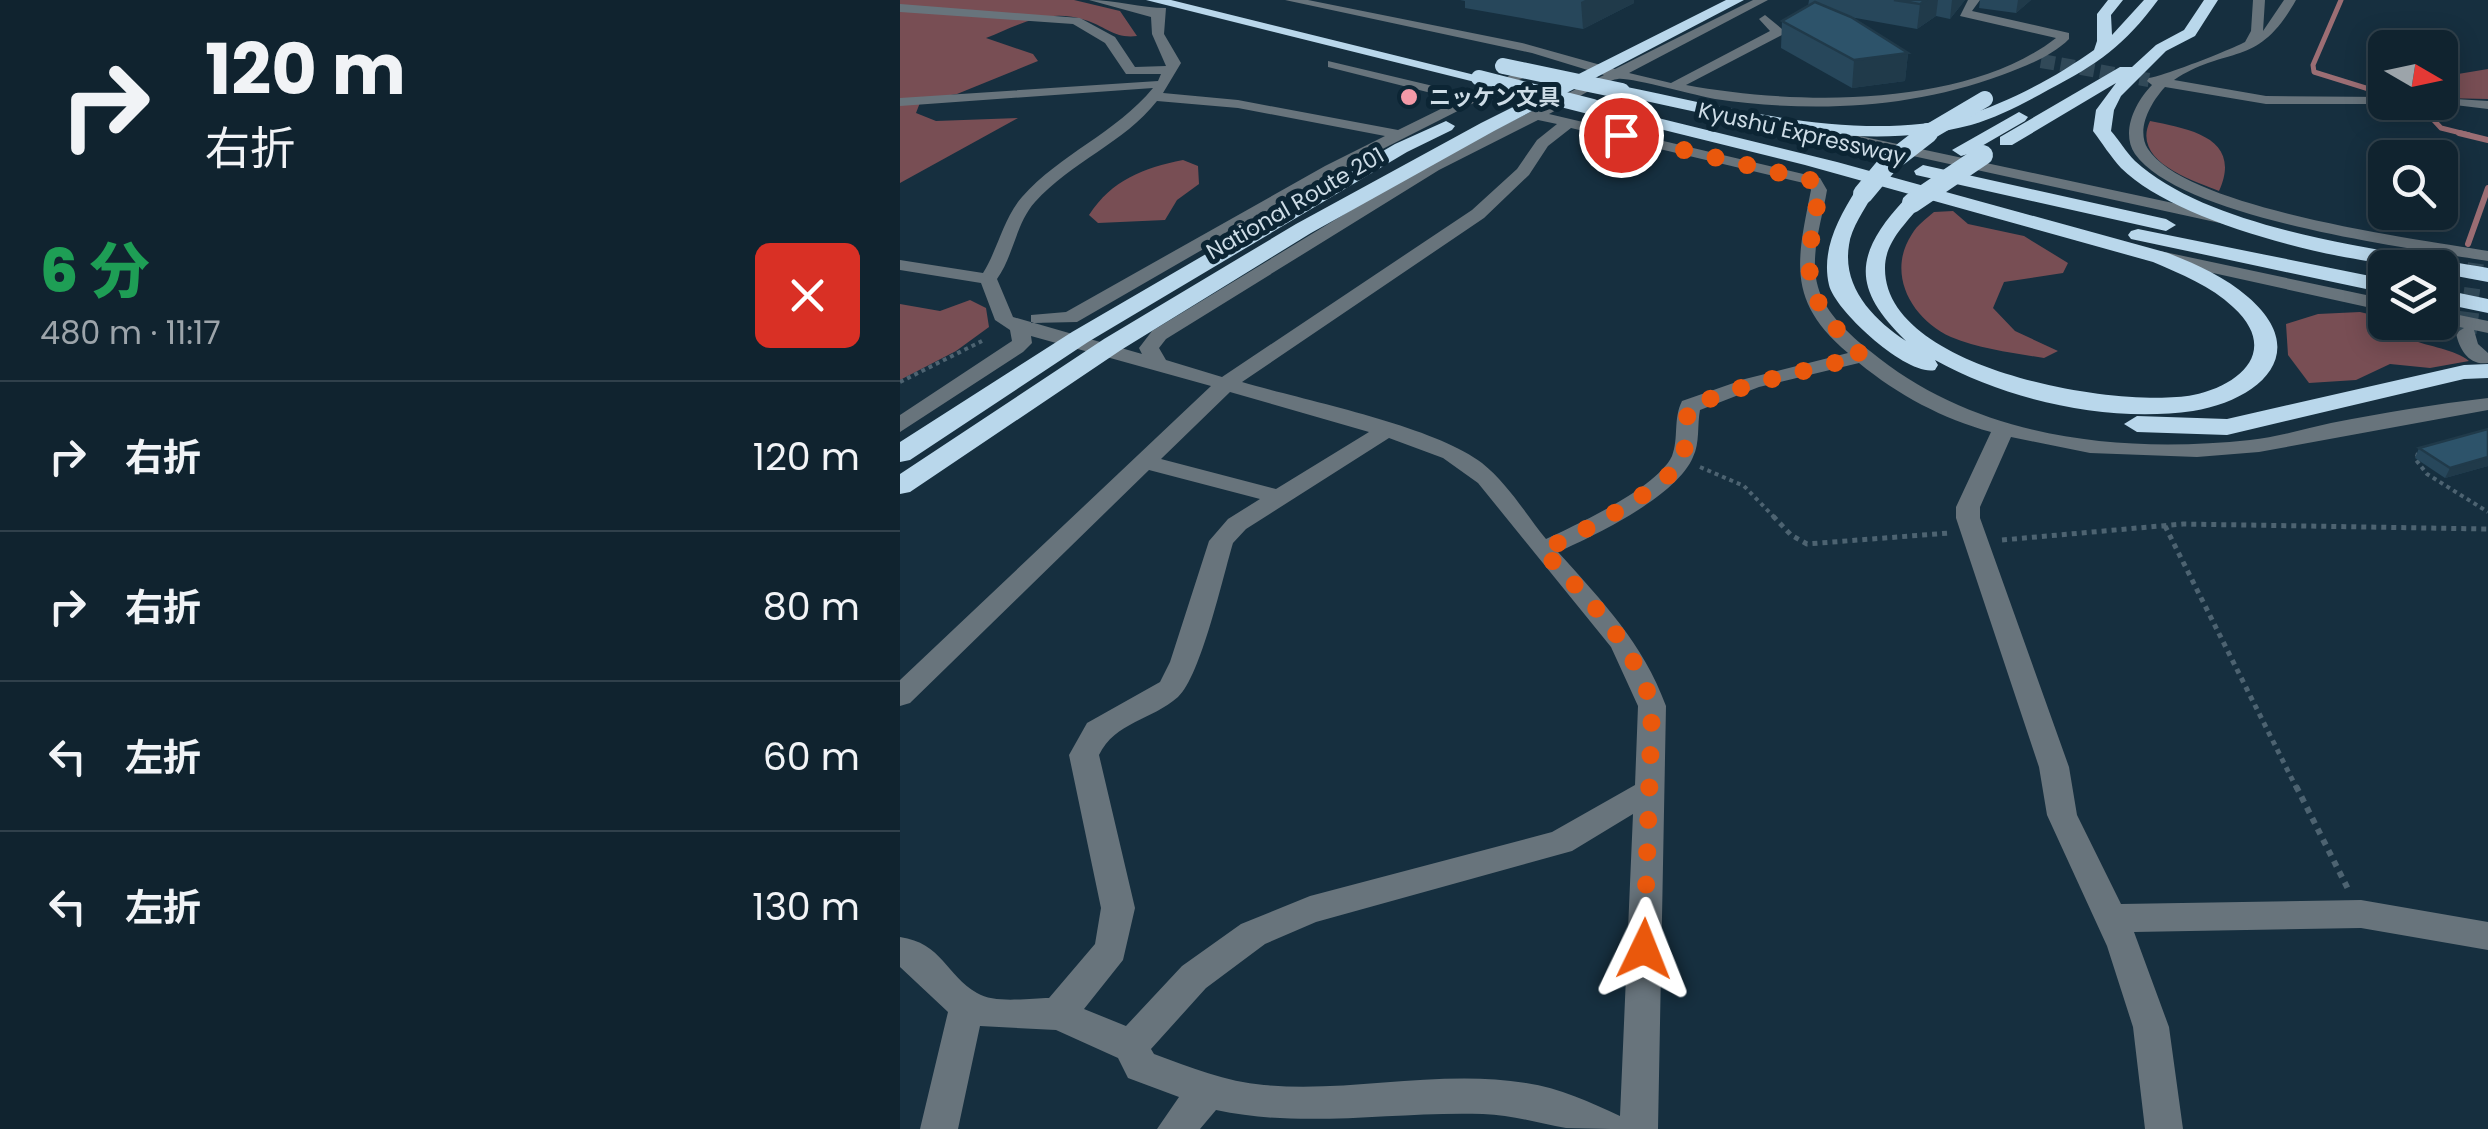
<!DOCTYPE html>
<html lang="ja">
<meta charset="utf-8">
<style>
body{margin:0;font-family:Poppins,"Noto Sans JP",sans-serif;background:#1e2f3b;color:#f1f3f6;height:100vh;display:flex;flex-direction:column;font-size:38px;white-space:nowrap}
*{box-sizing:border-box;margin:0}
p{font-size:32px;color:#9ca4aa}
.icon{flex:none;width:55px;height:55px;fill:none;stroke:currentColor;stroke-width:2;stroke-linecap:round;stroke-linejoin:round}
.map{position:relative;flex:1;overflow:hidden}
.drawer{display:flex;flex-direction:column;background:#10232f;width:900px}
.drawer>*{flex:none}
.top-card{background:#10232f;color:#f1f3f6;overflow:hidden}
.needle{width:65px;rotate:99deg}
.tools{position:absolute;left:1468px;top:30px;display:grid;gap:20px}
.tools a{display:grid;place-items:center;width:90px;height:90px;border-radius:15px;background:#10232f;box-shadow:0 5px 25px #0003,0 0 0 2px #30404b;font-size:50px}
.pin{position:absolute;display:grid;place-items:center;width:85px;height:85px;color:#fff;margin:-42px;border:5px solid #fff;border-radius:50%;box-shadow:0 2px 10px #0007}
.me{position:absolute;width:110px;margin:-55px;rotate:2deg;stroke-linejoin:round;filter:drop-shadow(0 0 8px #0008)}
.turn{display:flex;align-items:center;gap:35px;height:210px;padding:0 40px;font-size:45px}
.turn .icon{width:130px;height:130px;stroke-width:2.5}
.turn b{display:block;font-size:70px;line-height:85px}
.round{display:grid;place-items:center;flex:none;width:105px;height:105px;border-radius:15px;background:#1e2f3b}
.overview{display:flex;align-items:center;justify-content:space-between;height:170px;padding:0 40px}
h1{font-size:60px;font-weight:800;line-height:75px;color:#1e9e55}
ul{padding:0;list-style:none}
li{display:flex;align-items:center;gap:30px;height:150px;padding:0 40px;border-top:2px solid #30404b}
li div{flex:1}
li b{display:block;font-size:38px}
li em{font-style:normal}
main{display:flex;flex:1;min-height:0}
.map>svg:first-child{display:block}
.forest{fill:#784e54}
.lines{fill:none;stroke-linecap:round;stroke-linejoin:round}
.stream-far1{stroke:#9c6e74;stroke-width:5}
.stream{stroke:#9c6e74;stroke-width:6}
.minor-tunnel-far2{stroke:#314958;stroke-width:14;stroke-dasharray:14 6;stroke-linecap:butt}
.minor-tunnel-far1{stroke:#314958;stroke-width:16;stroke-dasharray:16 9;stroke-linecap:butt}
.minor-tunnel{stroke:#314958;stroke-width:21;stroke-dasharray:21 11;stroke-linecap:butt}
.path-far2{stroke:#4d6371;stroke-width:4;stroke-dasharray:4 4;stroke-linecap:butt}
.path-far1{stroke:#4d6371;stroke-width:5;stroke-dasharray:5 5;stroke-linecap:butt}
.path{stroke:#4d6371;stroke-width:6;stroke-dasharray:6 6;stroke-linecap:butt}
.minor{fill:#68747c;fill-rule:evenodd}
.highway{fill:#b9d7eb;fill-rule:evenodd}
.highway-bridge-far1{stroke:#b9d7eb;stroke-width:16}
.highway-bridge{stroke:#b9d7eb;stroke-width:20}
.wall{fill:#27475b}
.shaded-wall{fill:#203a4a}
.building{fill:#2d536a;stroke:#203a4a;stroke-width:2.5}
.route{stroke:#ea580c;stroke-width:18;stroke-dasharray:0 32.4}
.poi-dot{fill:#f39aa8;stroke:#0c2534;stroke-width:4}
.labels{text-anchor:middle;stroke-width:10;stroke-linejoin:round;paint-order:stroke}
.far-poi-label{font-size:22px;font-weight:bold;fill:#cddce6;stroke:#0c2534;text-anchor:start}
.far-street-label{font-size:22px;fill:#cddce6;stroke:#0c2534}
</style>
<main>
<section class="drawer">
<div class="top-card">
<div class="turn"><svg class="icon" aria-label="right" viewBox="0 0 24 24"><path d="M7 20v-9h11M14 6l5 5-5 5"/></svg><div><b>120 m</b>右折</div></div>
</div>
<div class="overview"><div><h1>6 分</h1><p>480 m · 11:17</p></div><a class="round" style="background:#d93025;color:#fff"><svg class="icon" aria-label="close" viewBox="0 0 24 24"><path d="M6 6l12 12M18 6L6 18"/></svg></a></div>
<ul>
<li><svg class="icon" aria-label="right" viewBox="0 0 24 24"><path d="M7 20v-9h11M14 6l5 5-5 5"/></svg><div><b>右折</b></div><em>120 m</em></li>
<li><svg class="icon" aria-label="right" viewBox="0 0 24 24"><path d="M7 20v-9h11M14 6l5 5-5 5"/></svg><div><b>右折</b></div><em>80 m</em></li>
<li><svg class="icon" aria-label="left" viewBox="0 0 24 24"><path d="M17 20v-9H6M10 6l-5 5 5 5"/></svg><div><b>左折</b></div><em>60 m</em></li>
<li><svg class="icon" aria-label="left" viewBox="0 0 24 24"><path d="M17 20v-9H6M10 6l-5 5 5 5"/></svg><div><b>左折</b></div><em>130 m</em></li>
</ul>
</section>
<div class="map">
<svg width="1588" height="1129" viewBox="0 0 1588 1129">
<rect width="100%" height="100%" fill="#162f3f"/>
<path class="forest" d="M0,0H174L220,11L237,36C215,39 205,26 185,20C148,8 120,24 86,38L133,54L138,61L57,94L21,100L16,113L36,121L118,118L0,183Z
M1588,69V99L1540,98V77Z
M1250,121C1290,129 1343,138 1319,191C1291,180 1231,161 1250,121Z
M283,160L298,166L299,184L277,200L265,220L198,223L189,215C212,180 243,168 283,160Z
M1053,211L1068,224L1124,236L1168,263L1163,273L1104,282L1093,308L1115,331L1158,351L1144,358C1114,353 1080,349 1051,337C1011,319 986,273 1012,234C1017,225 1027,218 1034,212Z
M70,300L86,308L89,327L56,351L0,380V304L40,311Z
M1460,312L1485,318V322L1505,323L1510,339C1529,347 1555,349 1569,361L1530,368L1490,364L1456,380L1409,383L1388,355L1386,324L1418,314Z"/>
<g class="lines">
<path class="stream-far1" d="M1441,0L1413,65L1414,72L1485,94
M1517,102L1541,128L1569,135"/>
<path class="stream" d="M1559,133L1588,140
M1568,244L1588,188"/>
<path class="minor-tunnel-far2" d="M1141,61L1249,80"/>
<path class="minor-tunnel-far1" d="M1570,304L1576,263"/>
<path class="minor-tunnel" d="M1566,333L1570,302"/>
<path class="path-far2" d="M0,382L82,341
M1518,453L1516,460L1527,474L1588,512
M800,467L844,486L875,518"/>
<path class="path-far1" d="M873,516L891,535L907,544L1049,533
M1265,526L1397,789
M1102,540L1283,524L1588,529"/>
<path class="path" d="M1396,786L1448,889"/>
<path class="minor" d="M189,0C216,0 241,8 266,8L264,34L281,63L263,93L338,100L498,130L559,100L428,67V61L571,95L617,72L629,75L437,172L177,322L131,323V315L166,312L425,166L485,136L338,108L257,101C224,143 171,162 135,202C116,223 114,255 97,279L113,317L242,354L239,348L252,331L527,164L704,75L632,53L385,0H408L622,43L715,69L853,0H868L729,73L771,83L870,31L859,19L865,15L882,29V35L786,85C894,105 1065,109 1156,38L1060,16L1068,0H1080L1072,11L1169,33V39C1152,56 1126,66 1102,75C1009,109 913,113 815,99C797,96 729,77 718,79C701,81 666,105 649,114L920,178L927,190C922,221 909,256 918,287C925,313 950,335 970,351C1075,438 1217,454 1350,440C1377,437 1404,429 1431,423C1483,413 1535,404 1588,398V410L1359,452L1297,457L1190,453L1111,437L1080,507V518L1169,767L1177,815L1221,904L1461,900L1588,922V950L1461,928L1234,932L1269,1027L1283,1129H1245L1233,1027L1207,946L1147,815L1139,767L1056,518V507L1091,432C1043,419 998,395 959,363L859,387L800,410C797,425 800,443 793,457C777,496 696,535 658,552C702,601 743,643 766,706L758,1129C729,1129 694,1129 666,1128C638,1123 612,1115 583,1114C494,1111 404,1129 316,1110L300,1129H257L279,1097L228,1078L218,1058L156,1030L80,1026L58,1129H20L48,1012L0,967V937C42,943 46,975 77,993C95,1004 129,998 149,998L195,944L201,908L169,755L187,723L260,682L270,662L309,541L328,519L360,499L249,470L10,703L0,706V680L311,386L131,336L132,343L123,352L0,432V415L112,341L110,330L95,320L81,283L0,270V260L83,273C98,249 103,219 122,197C160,154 216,133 253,88L0,106V98L258,81L261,74H226L205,43L173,24L0,12V4L180,18L215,37L235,67L266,66L252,34L251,17ZM638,120L657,124L637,140L617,169L572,210L322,377L266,360L259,348L266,339L539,170ZM671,128L908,184L911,190C897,261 886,301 948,353L845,379L782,401C773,419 779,438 772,456C757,488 678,524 646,539C625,513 608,484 582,463C535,426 403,400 342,382L584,218L629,175L648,146ZM330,392L469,432L376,489L261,459ZM489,438L543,458L578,483L711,647L738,706L735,785L652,832L410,896L341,924L282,966L226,1026L184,1009L223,960L235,908L199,755C215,722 252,720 278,697C301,676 323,576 333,543L346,529ZM733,814L720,1116C690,1102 660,1088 626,1083C539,1069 451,1093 364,1085C326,1082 290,1067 254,1054L251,1049L306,988L365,944L416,922L672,851Z
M1353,0H1365L1363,31L1384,0H1396C1357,70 1328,44 1274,80L1366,96L1485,97V102L1490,104H1366L1265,87C1252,101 1235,129 1248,149C1287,209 1517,239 1588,251V261C1508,248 1282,219 1235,154C1220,132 1236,101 1252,85L1247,81L1249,78C1261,77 1330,50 1345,42L1351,31Z
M1540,98L1588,101V109L1530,102H1540Z
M899,123L1329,215L1337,220L1329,225L894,130L892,127Z
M1260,251L1485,299V311L1254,260V252Z
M1540,311L1588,321V333L1574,330L1578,344L1588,353V363C1569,366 1559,349 1556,333L1564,328L1539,322Z"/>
<path class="highway" d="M246,0H271L587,78L579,83Z
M826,0H844L594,131L411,233L221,350L10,492L0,494V474L204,339L396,224L581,123Z
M1208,0H1223L1211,15L1212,35L1244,0H1258C1224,46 1198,64 1148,90C1123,104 1098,117 1071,125C958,155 833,119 722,96L714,91L722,86C826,107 959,144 1064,116C1108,103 1156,77 1194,50L1197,41V14Z
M1304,0H1318L1295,36L1266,51L1221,96L1214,110L1211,131C1219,140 1226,152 1235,161C1313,232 1487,250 1588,268V282L1540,273V268C1459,268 1279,226 1221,168C1211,157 1202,143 1193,131L1196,110L1216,83L1112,145H1100V137L1220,67H1232L1256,45L1284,30Z
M693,102L937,162L1268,253C1296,264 1325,277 1348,297C1414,354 1357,401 1293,411C1208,423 1109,401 1035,360L1038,365L1035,370C1008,377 935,311 929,285C921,250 938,219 956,190L963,188L973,194C965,209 951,228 949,245C942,287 973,319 1006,341C951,288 954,254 1005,199L1012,197L1022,203C1007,223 985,241 985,268C984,370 1219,409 1293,395C1341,385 1380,350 1333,307C1311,286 1281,274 1253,262L905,165L687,111V103Z
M1119,112L1128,117L1125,121L1068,154L1061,156L1052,150Z
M546,121L555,126L552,130L507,152L188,342L10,460L0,462V442L172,332L495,144Z
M1023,165L1266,219L1276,225L1266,231L1016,175L1014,171Z
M1238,229L1485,279V293L1231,239L1228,235L1231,231Z
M1540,289L1588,299V313L1540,303Z
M1588,364V378L1564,379L1327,435L1237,432L1224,424L1237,416L1327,419L1564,365Z"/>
<path class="highway-bridge-far1" d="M603,66L722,91
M579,78L693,107
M1024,135L1085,99"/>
<path class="highway-bridge" d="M963,194L988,164L1028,133
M1012,203L1083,155"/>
</g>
<path class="wall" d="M560,0H734V3L683,29L565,8V1Z
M909,0H1065L1050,19L1036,16L1017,29L950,17L1008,53L1005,81L952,88L881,48L882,21L908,6Z
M1080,0H1131L1116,13L1079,8Z
M1588,429V466L1545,478L1515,458L1519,448Z"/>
<path class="shaded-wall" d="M685,0H734V3L683,29L681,2Z
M1026,0H1038L1036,16L1017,29L1020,4Z
M1052,0H1065L1050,19Z
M1118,0H1131L1116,13Z
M1008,53L1005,81L952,88L954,60Z
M1588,457V466L1545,478L1550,468Z"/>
<path class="building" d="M994,0H1026L1020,4Z
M915,2L951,17L1008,53L954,60L882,21Z
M1588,429V457L1550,468L1519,448Z"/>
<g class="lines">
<path class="route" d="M721,135L914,181L920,190C904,274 898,293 962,356L852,384L790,406C783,424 789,443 781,460C769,487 671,539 642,550C687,598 733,641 752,706L744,949"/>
</g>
<circle class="poi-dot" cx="509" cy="97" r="10"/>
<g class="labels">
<g class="far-poi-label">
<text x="529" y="105">ニッケン文具</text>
</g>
<g class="far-street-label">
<text transform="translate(902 133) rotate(13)" y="8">Kyushu Expressway</text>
<text transform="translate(395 203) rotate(-30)" y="8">National Route 201</text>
</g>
</g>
</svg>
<div class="tools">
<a><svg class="needle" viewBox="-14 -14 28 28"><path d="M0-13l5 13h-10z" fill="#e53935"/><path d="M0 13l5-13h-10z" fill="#9ca4aa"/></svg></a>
<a><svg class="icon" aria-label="search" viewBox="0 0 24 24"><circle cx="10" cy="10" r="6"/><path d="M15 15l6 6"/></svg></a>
<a><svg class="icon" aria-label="layers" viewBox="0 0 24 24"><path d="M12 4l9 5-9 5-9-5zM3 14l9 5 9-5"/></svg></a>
</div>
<div class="pin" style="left:721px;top:135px;background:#d93025"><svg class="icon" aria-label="arrive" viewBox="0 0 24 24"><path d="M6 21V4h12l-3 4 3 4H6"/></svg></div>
<svg class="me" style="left:744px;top:949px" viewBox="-20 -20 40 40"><path d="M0-17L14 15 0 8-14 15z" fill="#ea580c" stroke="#fff" stroke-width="4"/></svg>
</div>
</main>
